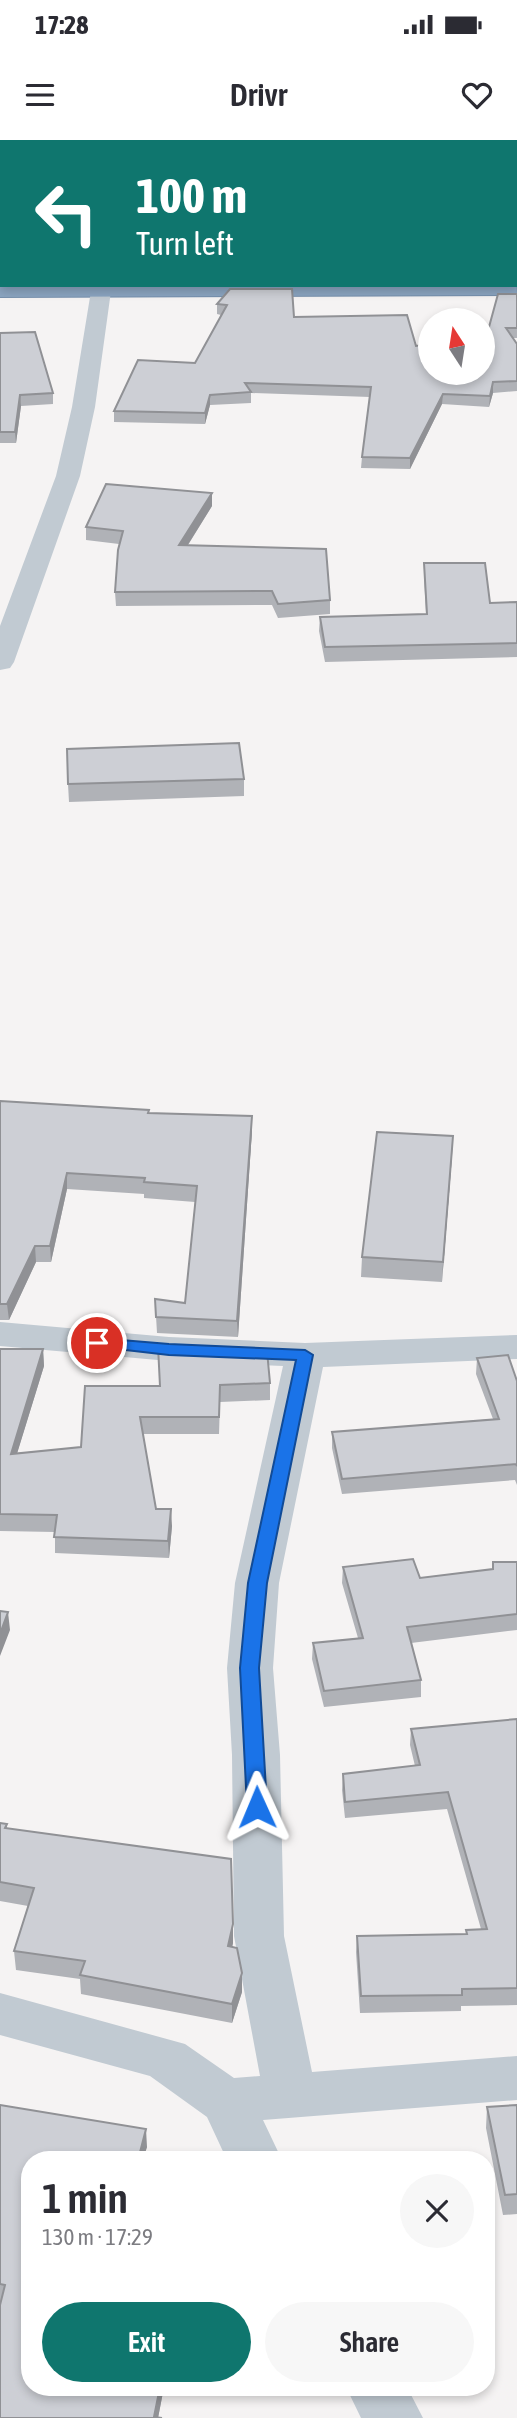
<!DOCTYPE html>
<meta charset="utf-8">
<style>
body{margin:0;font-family:"Asap Condensed",sans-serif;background:#f7f7f7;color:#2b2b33;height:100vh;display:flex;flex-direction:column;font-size:26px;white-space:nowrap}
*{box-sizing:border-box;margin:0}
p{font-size:23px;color:#7c7c81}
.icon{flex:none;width:38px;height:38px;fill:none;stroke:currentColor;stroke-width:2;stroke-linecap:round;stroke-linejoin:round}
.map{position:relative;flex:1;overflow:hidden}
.side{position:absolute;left:21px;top:2011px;width:474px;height:245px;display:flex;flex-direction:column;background:#fff;border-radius:28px;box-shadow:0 4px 10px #0003}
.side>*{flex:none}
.hud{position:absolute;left:0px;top:0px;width:518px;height:147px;box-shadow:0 4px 10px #0003;background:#0f766e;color:#fff;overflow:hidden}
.needle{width:46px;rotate:348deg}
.fabs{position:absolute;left:418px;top:168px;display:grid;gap:14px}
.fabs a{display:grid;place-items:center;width:77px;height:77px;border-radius:50%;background:#fff;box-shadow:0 4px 10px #0003;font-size:35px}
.pin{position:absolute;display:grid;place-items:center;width:60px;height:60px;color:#fff;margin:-30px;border:4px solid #fff;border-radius:50%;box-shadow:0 2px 7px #0007}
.me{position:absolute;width:77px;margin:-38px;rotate:359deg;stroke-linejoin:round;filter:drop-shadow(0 0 5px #0008)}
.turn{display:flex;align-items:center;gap:24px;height:147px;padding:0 21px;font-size:32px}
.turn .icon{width:91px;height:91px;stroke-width:2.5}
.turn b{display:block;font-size:49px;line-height:60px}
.round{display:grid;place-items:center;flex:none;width:74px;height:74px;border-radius:37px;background:#f7f7f7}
.summary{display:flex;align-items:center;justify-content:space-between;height:119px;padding:0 21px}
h1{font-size:42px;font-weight:600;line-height:52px}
.action{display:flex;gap:14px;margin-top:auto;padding:14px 21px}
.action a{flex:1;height:80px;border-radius:42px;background:#0f766e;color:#fff;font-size:28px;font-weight:600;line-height:80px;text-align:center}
.action a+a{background:#f7f7f7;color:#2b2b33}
.status{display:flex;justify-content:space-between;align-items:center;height:49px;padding:0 35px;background:#fff;direction:ltr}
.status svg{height:19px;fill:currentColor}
header{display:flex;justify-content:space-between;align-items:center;height:91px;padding:0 21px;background:#fff;font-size:32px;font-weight:600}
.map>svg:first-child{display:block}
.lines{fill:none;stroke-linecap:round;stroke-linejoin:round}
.highway-casing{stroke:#7690ad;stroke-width:2}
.minor{fill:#c1cad2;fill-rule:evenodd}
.highway{fill:#8ba5c1;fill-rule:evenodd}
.wall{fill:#b0b2b7}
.shaded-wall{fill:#909195}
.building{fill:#cdcfd5;stroke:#909195;stroke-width:2}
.route{fill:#1a73e8;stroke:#114b97;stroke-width:2}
</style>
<div class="status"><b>17:28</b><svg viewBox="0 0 49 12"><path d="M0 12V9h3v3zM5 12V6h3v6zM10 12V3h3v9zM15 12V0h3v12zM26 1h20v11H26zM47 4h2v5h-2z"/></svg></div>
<header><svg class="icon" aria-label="menu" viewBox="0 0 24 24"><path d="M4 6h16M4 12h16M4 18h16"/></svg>Drivr<svg class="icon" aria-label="heart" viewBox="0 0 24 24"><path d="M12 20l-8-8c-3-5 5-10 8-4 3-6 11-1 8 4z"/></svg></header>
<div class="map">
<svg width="517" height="2278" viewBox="0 0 517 2278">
<rect width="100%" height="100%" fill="#f5f3f3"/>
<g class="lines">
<g class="highway-casing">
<path id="highway" d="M516,143L517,155L0,157V145H516Z"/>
</g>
<path class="minor" d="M96,0H114L116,2H97Z
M0,10H2V20H0Z
M102,145L111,151L95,267L80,336L14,522L10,528L0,530V486L56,336L72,267L91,151L94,147Z
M0,1182L169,1197L305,1203L517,1195V1219L323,1227L279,1443L273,1528L280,1615L284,1796L312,1932L517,1916V1960L263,1980L282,2020H227L207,1977L150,1936L0,1895V1853L185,1904L234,1938L260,1936L234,1796L232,1615L227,1528L235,1443L283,1226L169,1221L0,1206Z
M346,2247H407L423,2278H361Z"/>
<use href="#highway" class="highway"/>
</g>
<path class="wall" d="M116,0H400L398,2H118Z
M445,0H517V8L516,9V2H488L487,0L446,2Z
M230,149L294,177L416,206L430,233H483L517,154V198H513L517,204V251L493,253L489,267L442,264L410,329L361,328L362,317L370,257L251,253V263L210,265L205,284L114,282V271L195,223L221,175L217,174V164Z
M0,193L53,253V264L21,266L16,303H0Z
M212,366L188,405L330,460V474L278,478L272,465L116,466L115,452L119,404L86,400V387Z
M424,423L490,463L517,462V517L325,522L319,491L320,477L426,474L424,437Z
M244,639V656L69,662L68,644Z
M0,961L149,970V973L252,991L238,1197L157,1193L155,1159L185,1163L195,1062L144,1058V1054L67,1049L51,1122H36L9,1180H0Z
M452,1016L442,1142L361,1137L362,1117Z
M0,1209H43L44,1226L17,1313L81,1307L160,1246L270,1243V1260L220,1262L219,1294H143L156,1369L172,1386L169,1418L55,1413V1392L0,1391Z
M477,1218L517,1241V1345L515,1340L342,1354L332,1308V1292L493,1279L476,1234Z
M493,1422H517V1490L411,1503L421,1540V1557L324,1567L312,1519L313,1503L358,1498L342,1443L343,1427L420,1438L492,1429Z
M517,1579V1865L461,1866V1871L360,1873L356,1812L357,1796L466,1794V1790L481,1789L447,1669L345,1678L342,1650L343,1634L415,1626L410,1605L411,1589Z
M0,1683L7,1684V1689L233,1803L232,1807L242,1852L232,1883L81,1854L80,1839L16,1830L14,1811L28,1766L0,1761Z
M0,1965L147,2007L30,2247H164L158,2278H0Z
M517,1965V2074L503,2075L486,1988L487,1967Z"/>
<path class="shaded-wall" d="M493,242V253L489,267L490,256Z
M443,254L442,264L410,329V318Z
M20,255L21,266L16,303L15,292Z
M210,255V265L205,284V273Z
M212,353V366L179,419V405Z
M252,976V991L238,1197L237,1181Z
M453,996L452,1016L442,1142L443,1122Z
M67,1033V1049L51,1122L50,1106Z
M35,1106L36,1122L9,1180L7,1164Z
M43,1209L44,1226L12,1330L11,1314Z
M171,1369L172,1386L169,1418L168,1401Z
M8,1472L10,1490L0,1516V1494Z
M233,1784V1803L228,1825V1806Z
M242,1833V1852L232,1883V1864Z
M146,1989L147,2007L143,2020H138Z
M160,2247H164L158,2278H154Z"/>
<path class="building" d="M68,0H103L102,2H67Z
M259,0H394L393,2H260Z
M494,0H517V1L496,2Z
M230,149H292L294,177L407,175L416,206L430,204V233H483V209L498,154H517V188H506L517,204V241L493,242L490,256L443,254L410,318L362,317L371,247L245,243L251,252L210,255L205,273L114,271L138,220L195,223L227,165L217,164Z
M35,192L53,253L20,255L15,292H0V193Z
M106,344L212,353L179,405L326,409L330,460L278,464L272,451L115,452L118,410L123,391L86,387Z
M424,423H485L490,463L517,462V503L325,507L320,477L427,474Z
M239,603L244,639L68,644L67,609Z
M0,961L149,970L148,973L252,976L237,1181L156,1177L155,1159L185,1163L197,1046L144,1042L145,1038L67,1033L50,1106H35L7,1164H0Z
M377,992L453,996L443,1122L362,1117Z
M158,1206L267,1211L270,1243L220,1245L219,1277H140L156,1369H171L168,1401L54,1397L57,1375L0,1374V1209H43L11,1314L81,1307L85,1246H160Z
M508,1215L517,1241V1326L516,1324L342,1339L332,1292L499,1279L477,1218Z
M413,1419L420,1438L493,1429V1422H517V1474L407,1487L421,1540L324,1551L313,1503L363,1498L343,1427Z
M0,1471L8,1472L0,1494Z
M517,1579V1848L462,1849V1855L361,1856L357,1796L467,1794L466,1790L487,1789L448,1652L345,1662L343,1634L420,1625L411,1589Z
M0,1683L7,1684L5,1688L231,1719L233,1784L228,1806L237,1808L242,1833L232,1864L80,1835L85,1821L14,1811L34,1748L0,1742Z
M0,1965L146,1989L138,2020H30V2247H160L154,2277L162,2278H0V2165L5,2145L0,2144Z
M517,1965V2054L505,2055L487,1967Z"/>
<path class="route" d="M97,1198L169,1204L305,1210L313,1215L267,1443L259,1528L267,1667L264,1672L257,1674L250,1672L247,1667L240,1528L248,1443L296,1220L169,1215L91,1206L88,1203Z"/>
</svg>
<div class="fabs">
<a><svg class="needle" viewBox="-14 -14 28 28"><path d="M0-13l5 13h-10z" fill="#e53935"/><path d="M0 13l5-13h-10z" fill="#7c7c81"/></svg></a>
</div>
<div class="pin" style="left:97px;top:1203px;background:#d93025"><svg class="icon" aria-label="arrive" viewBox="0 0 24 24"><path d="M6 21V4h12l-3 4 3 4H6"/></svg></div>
<svg class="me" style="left:257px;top:1667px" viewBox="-20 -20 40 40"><path d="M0-17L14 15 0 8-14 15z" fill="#1a73e8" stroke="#fff" stroke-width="4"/></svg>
<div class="hud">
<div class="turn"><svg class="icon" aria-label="left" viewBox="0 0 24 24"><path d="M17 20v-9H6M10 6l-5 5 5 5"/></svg><div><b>100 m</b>Turn left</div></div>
</div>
<section class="side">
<div class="summary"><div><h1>1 min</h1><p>130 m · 17:29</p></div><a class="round"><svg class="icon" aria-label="close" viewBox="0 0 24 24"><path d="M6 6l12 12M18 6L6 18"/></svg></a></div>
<div class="action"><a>Exit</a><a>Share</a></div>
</section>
</div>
